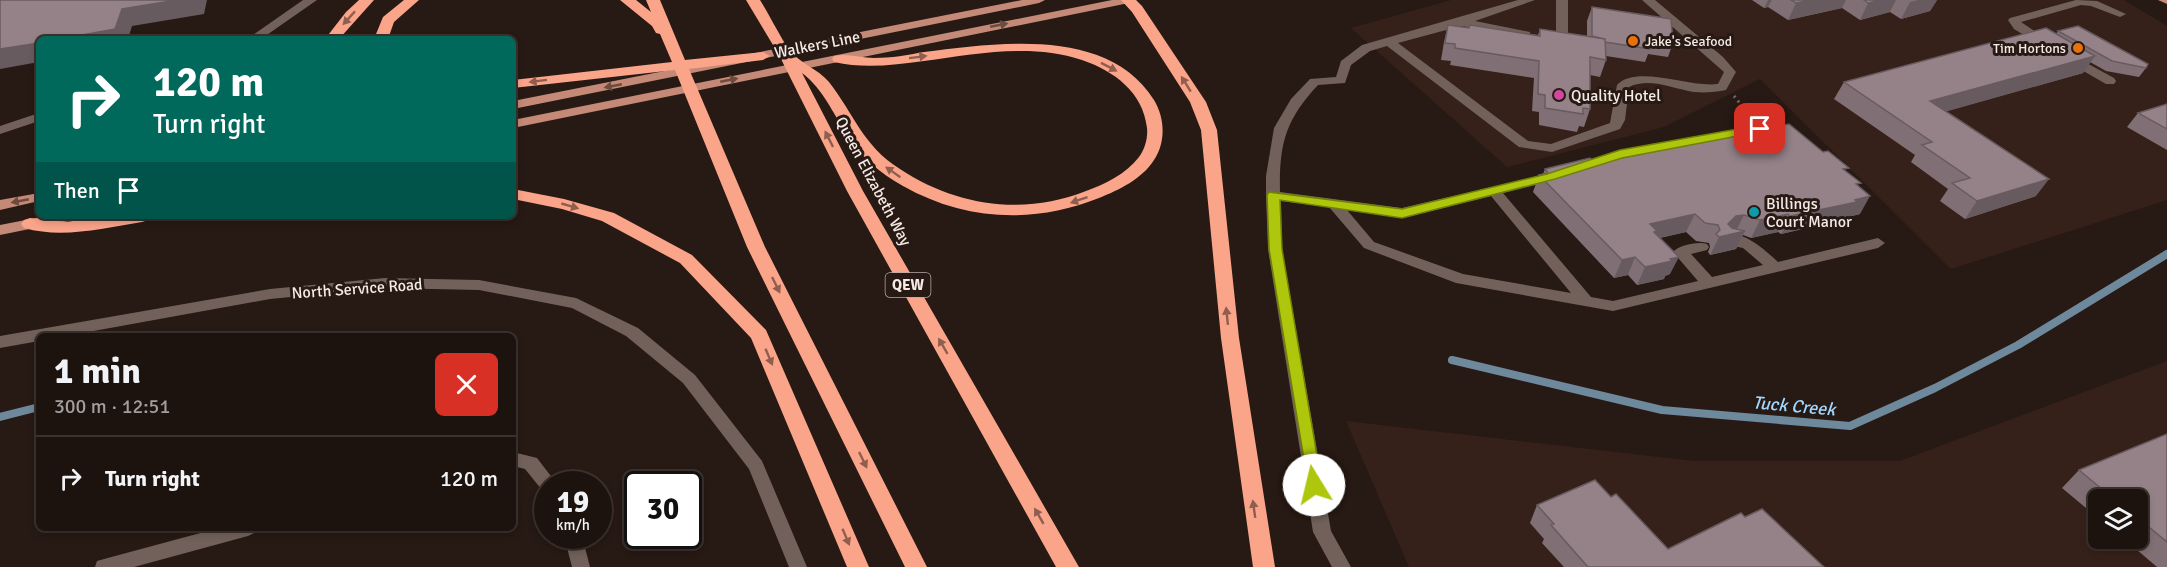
<!DOCTYPE html>
<meta charset="utf-8">
<style>
body{margin:0;font-family:Signika,sans-serif;background:#251c17;color:#f1f3f6;height:100vh;display:flex;flex-direction:column;font-size:22px;white-space:nowrap}
*{box-sizing:border-box;margin:0}
p{font-size:20px;color:#a09e9e}
.icon{flex:none;width:33px;height:33px;fill:none;stroke:currentColor;stroke-width:2;stroke-linecap:round;stroke-linejoin:round}
.map{position:relative;flex:1;overflow:hidden}
.drawer{position:absolute;left:36px;top:333px;width:480px;height:198px;display:flex;flex-direction:column;background:#1d130e;border-radius:9px;box-shadow:0 3px 9px #0003,0 0 0 2px #3b322e}
.drawer>*{flex:none}
.top-card{position:absolute;left:36px;top:36px;width:480px;height:183px;border-radius:9px;box-shadow:0 3px 9px #0003,0 0 0 2px #3b322e;background:#00695c;color:#fff;overflow:hidden}
.fabs{position:absolute;left:2088px;top:489px;display:grid;gap:12px}
.fabs a{display:grid;place-items:center;width:60px;height:60px;border-radius:9px;background:#1d130e;box-shadow:0 3px 9px #0003,0 0 0 2px #3b322e;font-size:30px}
.speed{position:absolute;left:534px;top:471px;display:flex;gap:12px;font-size:30px;font-weight:700;text-align:center}
.speed>*{display:grid;place-content:center;width:78px;height:78px;border-radius:50%;background:#1d130e;box-shadow:0 3px 9px #0003,0 0 0 2px #3b322e;line-height:1}
.speed small{font-size:15px;font-weight:400}
.speed .limit{border:3px solid #111;border-radius:9px;background:#fff;color:#111}
.pin{position:absolute;display:grid;place-items:center;width:51px;height:51px;color:#fff;margin:-26px;border-radius:12px;box-shadow:0 3px 9px #0006}
.me{position:absolute;width:66px;margin:-33px;rotate:351deg;stroke-linejoin:round;filter:drop-shadow(0 0 4px #0008)}
.turn{display:flex;align-items:center;gap:21px;height:126px;padding:0 18px;font-size:27px}
.turn .icon{width:78px;height:78px;stroke-width:2.5}
.turn b{display:block;font-size:42px;line-height:51px}
.then{display:flex;align-items:center;height:57px;padding:0 18px;background:#0003;gap:12px;font-size:22px}
.round{display:grid;place-items:center;flex:none;width:63px;height:63px;border-radius:9px;background:#251c17}
.headline{display:flex;align-items:center;justify-content:space-between;height:102px;padding:0 18px}
h1{font-size:36px;font-weight:800;line-height:45px}
ul{padding:0;list-style:none}
li{display:flex;align-items:center;gap:18px;height:84px;padding:0 18px;border-top:2px solid #3b322e}
li div{flex:1}
li b{display:block;font-size:22px}
li em{font-style:normal}
.map>svg:first-child{display:block}
.built{fill:#352119;fill-rule:evenodd}
.lines{fill:none;stroke-linecap:round;stroke-linejoin:round}
.stream{stroke:#6e889c;stroke-width:8}
.path{stroke:#766964;stroke-width:3;stroke-dasharray:2 4;stroke-linecap:butt}
.minor{fill:#72615a;fill-rule:evenodd}
.major{fill:#c48977;fill-rule:evenodd}
.highway{fill:#faa48a;fill-rule:evenodd}
.wall{fill:#807076}
.shaded-wall{fill:#685b60}
.building{fill:#958289;stroke:#685b60;stroke-width:1.5}
.oneway{fill:#905e4e}
.oneway2{fill:#6e4b40}
.route{fill:#aec60b;stroke:#718107;stroke-width:1.5}
.food-dot{fill:#e8710a;stroke:#271913;stroke-width:2}
.hotel-dot{fill:#d1479c;stroke:#271913;stroke-width:2}
.culture-dot{fill:#0f9aa8;stroke:#271913;stroke-width:2}
.labels{text-anchor:middle;stroke-width:6;stroke-linejoin:round;paint-order:stroke}
.far-poi-label{font-size:14px;fill:#f5eae6;stroke:#271913;text-anchor:start}
.shield{fill:#271913;stroke:#b7aba7;stroke-width:1.5}
.shield-label{font-size:15px;font-weight:bold;fill:#f5eae6}
.street-label{font-size:16px;fill:#f5eae6;stroke:#271913}
.poi-label{font-size:16px;fill:#f5eae6;stroke:#271913;text-anchor:start}
.water-label{font-size:18px;font-style:italic;fill:#a1d7ff;stroke:#271913}
</style>
<div class="map">
<svg width="2167" height="567" viewBox="0 0 2167 567">
<rect width="100%" height="100%" fill="#271913"/>
<path class="built" d="M1451,0H2124L2167,26V200L1951,269L1760,79L1664,127L1507,167L1351,28Z
M2167,361V567H1409L1346,421L1694,461H1900ZM2098,500H2138V538H2098Z"/>
<g class="lines">
<path class="stream" d="M491,336L499,335
M1452,360L1662,410L1850,426L1935,388L2018,345L2167,254
M0,417L39,407"/>
<path class="path" d="M1734,96L1756,123"/>
<path class="minor" d="M303,0H317L261,39H247Z
M1518,0H1535L1475,21L1530,32V36L1461,26L1398,43L1528,141L1551,144L1610,123L1617,85C1637,64 1689,88 1718,84L1724,72L1642,0H1655L1723,57L1736,72L1726,90C1716,92 1705,93 1694,92C1673,89 1650,77 1629,87L1625,120L1620,129L1552,152L1519,147L1387,46L1370,51L1351,65L1345,83L1318,85C1285,120 1279,145 1280,192L1402,208L1547,174L1620,150L1742,128L1747,129L1749,132L1747,135L1622,158L1556,180L1503,193L1591,297L1613,301L1698,281L1673,252C1679,245 1698,241 1707,244L1709,247L1707,250L1691,254L1712,277L1763,265L1743,248L1723,244L1721,241C1736,222 1766,251 1778,262L1878,238L1885,243L1878,248L1613,311L1456,283L1364,248L1329,207L1281,201L1282,249L1331,531L1351,567H1332L1313,532L1268,249L1266,195V176L1274,128L1291,99L1310,79L1336,77L1341,61L1362,45ZM1491,196L1571,293L1463,274L1374,242L1347,210L1402,218Z
M1556,0H1568V40L1562,44L1549,41L1547,39L1556,36Z
M2076,0L2097,1L2126,14L2120,17L2091,6L2081,5L2021,22L2048,40V46L2044,47L2014,29L2008,20L2010,18Z
M2070,54L2114,78L2116,81L2114,84H2106L2066,61V55Z
M39,113V121L0,134V126Z
M385,278L479,280L576,298L638,328L695,375L762,461L807,567H789L749,469L683,383L626,336L572,308L479,290L385,288L270,299L66,336H39V341L0,348V336L270,289Z
M513,452L537,458L557,484H548V492L542,490L525,469L513,466Z
M219,528H257L254,533L248,536L134,567H95L97,561L104,559Z
M564,536H582L590,567H572Z"/>
<path class="major" d="M1022,0H1045L1039,3L513,109V101Z
M1112,0H1135L1129,3L513,128V120Z
M2158,0H2167V4Z
M39,193V201L0,210V200Z
M46,216H76L69,221L0,235V225Z"/>
<path class="highway" d="M359,0H374L339,39H325L346,12Z
M404,0H419L394,22L388,39H374L383,17Z
M620,0H636L651,12L646,0H660L685,60L763,52L770,56L763,60L689,69L765,247L927,567H905L747,247L675,70L513,88V80L672,62L660,34L656,33L652,26Z
M746,0H760C770,16 779,35 790,51C800,63 818,69 829,82C854,114 863,146 900,169C956,206 1023,216 1086,191C1105,184 1126,174 1139,157C1145,149 1148,138 1147,128C1143,92 1114,71 1082,60C1031,43 976,54 924,61C894,65 864,69 834,62L832,59L834,56C847,53 861,58 874,58C891,58 908,55 924,52C997,43 1108,26 1154,100C1165,118 1166,142 1154,160C1142,179 1119,190 1099,198C1034,224 965,221 903,186C880,173 861,157 847,135C833,113 823,89 802,73L863,191L1079,567H1056L847,191L779,55Z
M1121,0H1136L1142,6L1206,102L1217,130L1239,338L1275,567H1253L1221,338L1201,130L1190,102L1132,12Z
M513,189L564,199L614,213L692,255L766,330L869,567H847L751,338L680,263L602,221L562,209L513,199Z
M107,216H150L148,220L142,222C103,228 63,239 24,228L21,224L24,220L30,218L66,222Z"/>
</g>
<path class="wall" d="M1752,0H1937L1930,11L1901,19L1890,12L1860,20L1842,8L1788,20L1768,7L1764,8Z
M1592,7L1673,43L1668,57L1648,54L1645,62L1606,56V60L1600,77L1590,75V109L1584,127L1579,126L1577,132L1539,125V112L1532,111L1534,78L1450,65L1451,61L1441,60L1444,42L1448,25L1469,28L1538,35L1540,29L1587,36V21Z
M2058,31L2146,68L2139,77L2106,71L2090,62L2083,73L1946,111L2036,196L1965,219L1940,201L1948,189L1911,162L1915,155L1834,99L1844,82L2056,34Z
M2167,104V150L2127,127L2138,113Z
M1723,135L1847,172L1859,187L1860,214L1848,217L1846,219L1781,234L1778,232L1751,238L1743,235L1736,249L1710,255L1708,252L1710,247L1709,243L1696,241L1686,232L1660,238L1670,274L1665,276L1664,279L1637,285L1628,275L1614,278L1533,192L1539,175L1543,174L1545,169L1595,163L1638,155L1639,150L1665,149L1722,137Z
M2167,434V567H2157L2123,538H2138V500H2098V518L2062,488L2079,470Z
M1611,497L1668,549L1745,517L1824,567H1564L1542,543L1544,539L1530,523L1537,505Z"/>
<path class="shaded-wall" d="M177,0H207L204,14L132,26L128,39H60L122,9Z
M1768,0H1772L1768,7L1764,8Z
M1811,0H1846L1842,8L1788,20L1796,3Z
M1880,0H1896L1890,12L1860,20L1868,3Z
M1918,0H1937L1930,11L1901,19L1910,2Z
M39,43V62L0,69V49Z
M2095,56L2083,73L1920,119L1930,101Z
M2049,179L2036,196L1965,219L1977,201Z
M1870,196L1860,214L1848,217L1846,219L1781,234L1790,216Z
M1695,214L1686,232L1654,239L1650,224Z
M1788,214L1778,232L1751,238L1760,220Z
M1744,215L1735,233L1745,231L1736,249L1710,255L1719,237L1728,224L1736,216Z
M1635,257L1628,275L1614,278L1622,260Z
M1679,257L1670,274L1665,276L1664,279L1637,285L1645,267Z"/>
<path class="building" d="M0,0H177L122,9L115,29L60,39H39V43L0,49Z
M1791,0H1811L1796,3Z
M1864,0H1880L1868,3Z
M1592,7L1671,19L1673,43L1649,40L1650,49L1605,42V39L1592,36Z
M1448,25L1469,28L1470,25L1540,36V29L1605,39L1606,60L1590,57V109L1583,108V114L1545,108V95L1538,94L1539,61L1455,48V44L1445,43Z
M2078,26L2148,64L2146,68L2112,61L2058,31Z
M2046,28L2095,56L1930,101L2049,179L1977,201L1952,183L1970,178L1922,145L1932,142L1844,82Z
M2167,104V129L2138,113Z
M1789,124L1823,152L1828,151L1849,168L1843,169L1861,183L1856,184L1870,196L1855,200L1857,202L1790,216L1788,214L1760,220L1744,215L1736,216L1728,224L1732,228L1745,231L1719,237L1716,234L1720,230L1718,225L1705,223L1695,214L1650,224L1657,231L1654,232L1679,257L1670,259L1672,261L1645,267L1635,257L1622,260L1539,175L1548,173L1545,169L1590,158L1595,163L1642,154L1639,150L1662,146L1665,149L1725,137L1723,135Z
M2167,434V542L2138,518V500H2115L2079,470Z
M1595,480L1611,497L1616,494L1668,549L1741,513L1745,517L1762,509L1824,567H1588L1551,525L1554,524L1537,505Z"/>
<defs><path id="oneway-solid" d="M-6-.8H1V-3.2L6.5 0L1 3.2V.8H-6Z" transform="scale(1.5)"/></defs>
<g class="oneway">
<use href="#oneway-solid" transform="translate(349 18) rotate(132)"/>
<use href="#oneway-solid" transform="translate(918 57) rotate(-7)"/>
<use href="#oneway-solid" transform="translate(1109 67) rotate(27)"/>
<use href="#oneway-solid" transform="translate(538 81) rotate(173)"/>
<use href="#oneway-solid" transform="translate(1186 84) rotate(-122)"/>
<use href="#oneway-solid" transform="translate(829 139) rotate(-117)"/>
<use href="#oneway-solid" transform="translate(893 172) rotate(-145)"/>
<use href="#oneway-solid" transform="translate(1079 200) rotate(161)"/>
<use href="#oneway-solid" transform="translate(570 206) rotate(16)"/>
<use href="#oneway-solid" transform="translate(776 285) rotate(64)"/>
<use href="#oneway-solid" transform="translate(1227 316) rotate(-96)"/>
<use href="#oneway-solid" transform="translate(943 346) rotate(-120)"/>
<use href="#oneway-solid" transform="translate(769 357) rotate(67)"/>
<use href="#oneway-solid" transform="translate(863 460) rotate(64)"/>
<use href="#oneway-solid" transform="translate(1254 509) rotate(-98)"/>
<use href="#oneway-solid" transform="translate(1039 516) rotate(-120)"/>
<use href="#oneway-solid" transform="translate(846 537) rotate(67)"/>
</g>
<g class="oneway2">
<use href="#oneway-solid" transform="translate(999 25) rotate(-11)"/>
<use href="#oneway-solid" transform="translate(729 80) rotate(-11)"/>
<use href="#oneway-solid" transform="translate(613 86) rotate(169)"/>
<use href="#oneway-solid" transform="translate(20 201) rotate(169)"/>
</g>
<path class="route" d="M1760,125L1766,129L1764,131L1622,158L1555,179L1402,218L1280,200L1282,249L1322,485L1320,489L1314,491L1309,489L1269,249L1267,195L1269,192L1402,209L1547,174L1620,150Z"/>
<g class="food-dot">
<circle cx="1633" cy="41" r="6"/>
<circle cx="2078" cy="48" r="6"/>
</g>
<circle class="hotel-dot" cx="1559" cy="95" r="6"/>
<circle class="culture-dot" cx="1754" cy="212" r="6"/>
<g class="labels">
<g class="far-poi-label">
<text x="1645" y="46">Jake's Seafood</text>
<text x="2066" y="53" text-anchor="end">Tim Hortons</text>
</g>
<rect class="shield" x="885.5" y="273" width="45" height="24" rx="4.5"/>
<g class="shield-label">
<text x="908" y="290">QEW</text>
</g>
<g class="street-label">
<text transform="translate(817 44) rotate(-11)" y="6">Walkers Line</text>
<text transform="translate(874 181) rotate(62)" y="6">Queen Elizabeth Way</text>
<text transform="translate(357 288) rotate(-4)" y="6">North Service Road</text>
</g>
<g class="poi-label">
<text x="1571" y="101">Quality Hotel</text>
<text x="1766" y="209">Billings<tspan x="1766" dy="18">Court Manor</tspan></text>
</g>
<g class="water-label">
<text transform="translate(1794 406) rotate(5)" y="6">Tuck Creek</text>
</g>
</g>
</svg>
<div class="fabs">
<a><svg class="icon" aria-label="layers" viewBox="0 0 24 24"><path d="M12 4l9 5-9 5-9-5zM3 14l9 5 9-5"/></svg></a>
</div>
<div class="speed"><div>19<small>km/h</small></div><div class="limit">30</div></div>
<div class="pin" style="left:1760px;top:129px;background:#d93025"><svg class="icon" aria-label="arrive" viewBox="0 0 24 24"><path d="M6 21V4h12l-3 4 3 4H6"/></svg></div>
<svg class="me" style="left:1314px;top:485px" viewBox="-20 -20 40 40"><circle r="19" fill="#fff"/><path d="M0-13L10 11 0 6-10 11z" fill="#aec60b"/></svg>
<div class="top-card">
<div class="turn"><svg class="icon" aria-label="right" viewBox="0 0 24 24"><path d="M7 20v-9h11M14 6l5 5-5 5"/></svg><div><b>120 m</b>Turn right</div></div>
<div class="then">Then<svg class="icon" aria-label="arrive" viewBox="0 0 24 24"><path d="M6 21V4h12l-3 4 3 4H6"/></svg></div>
</div>
<section class="drawer">
<div class="headline"><div><h1>1 min</h1><p>300 m · 12:51</p></div><a class="round" style="background:#d93025;color:#fff"><svg class="icon" aria-label="close" viewBox="0 0 24 24"><path d="M6 6l12 12M18 6L6 18"/></svg></a></div>
<ul>
<li><svg class="icon" aria-label="right" viewBox="0 0 24 24"><path d="M7 20v-9h11M14 6l5 5-5 5"/></svg><div><b>Turn right</b></div><em>120 m</em></li>
</ul>
</section>
</div>
